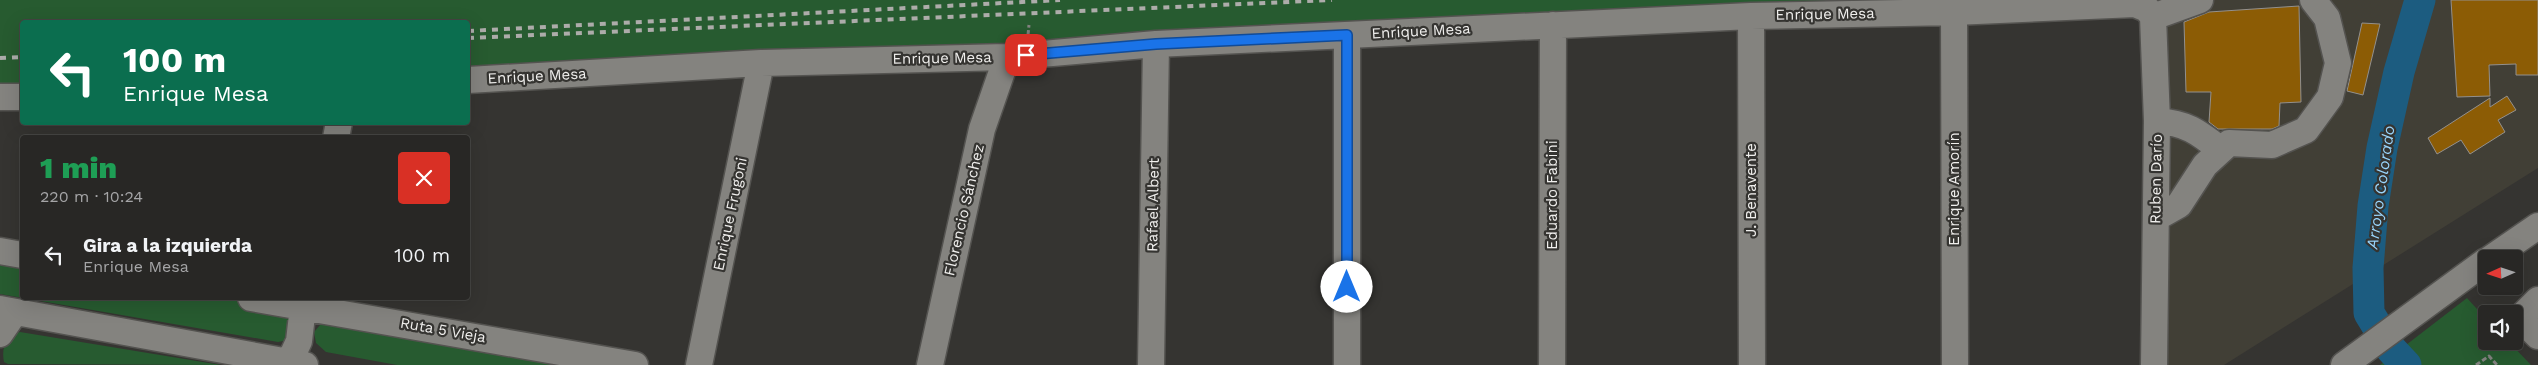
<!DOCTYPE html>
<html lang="es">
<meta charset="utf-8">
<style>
body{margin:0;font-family:"Work Sans",sans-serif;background:#343332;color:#f1f3f6;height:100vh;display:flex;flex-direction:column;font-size:19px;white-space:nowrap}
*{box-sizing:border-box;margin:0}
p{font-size:16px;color:#a5a5a7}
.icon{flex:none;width:28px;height:28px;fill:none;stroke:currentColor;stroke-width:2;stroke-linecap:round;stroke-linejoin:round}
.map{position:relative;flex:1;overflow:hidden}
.details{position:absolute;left:20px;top:135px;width:450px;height:165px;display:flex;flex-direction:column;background:#282725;border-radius:5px;box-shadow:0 5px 20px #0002,0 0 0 1px #444442}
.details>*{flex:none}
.guide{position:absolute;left:20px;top:20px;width:450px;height:105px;border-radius:5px;box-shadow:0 5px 20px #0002,0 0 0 1px #444442;background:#0b6e4f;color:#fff;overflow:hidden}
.needle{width:32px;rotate:267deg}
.buttons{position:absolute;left:2478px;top:250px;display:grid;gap:10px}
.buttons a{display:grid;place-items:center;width:45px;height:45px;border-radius:5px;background:#282725;box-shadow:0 5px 20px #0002,0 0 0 1px #444442;font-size:25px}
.pin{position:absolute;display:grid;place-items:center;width:42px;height:42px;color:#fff;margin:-21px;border-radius:10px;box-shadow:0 2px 8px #0006}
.me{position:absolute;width:55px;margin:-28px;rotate:0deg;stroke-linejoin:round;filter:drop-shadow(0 0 4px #0008)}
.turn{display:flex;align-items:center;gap:18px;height:105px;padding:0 20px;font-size:22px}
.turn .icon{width:65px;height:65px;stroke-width:2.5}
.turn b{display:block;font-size:35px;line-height:42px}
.round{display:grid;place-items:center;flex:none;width:52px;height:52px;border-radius:5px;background:#343332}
.overview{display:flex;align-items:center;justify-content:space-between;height:85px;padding:0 20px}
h1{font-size:30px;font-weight:800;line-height:38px;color:#1e9e55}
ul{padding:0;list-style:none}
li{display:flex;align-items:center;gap:15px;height:70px;padding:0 20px}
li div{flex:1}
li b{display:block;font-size:19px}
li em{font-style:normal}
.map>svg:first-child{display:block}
.built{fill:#413f36}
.green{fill:#275b30}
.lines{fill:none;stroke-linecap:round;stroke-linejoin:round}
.river{stroke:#1c5c80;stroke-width:31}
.building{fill:#8c5c05;stroke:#93908d}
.minor-casing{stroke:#545350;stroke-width:29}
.path{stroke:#848381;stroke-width:3;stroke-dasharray:5 2.5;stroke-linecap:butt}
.minor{stroke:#84837f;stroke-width:26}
.rail{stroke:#adacaa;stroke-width:4;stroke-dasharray:6 6;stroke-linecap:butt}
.route-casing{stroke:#114b97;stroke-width:12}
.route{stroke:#1a73e8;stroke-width:9}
.labels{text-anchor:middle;stroke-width:4.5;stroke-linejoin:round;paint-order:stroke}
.street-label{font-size:15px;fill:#f0efed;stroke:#353431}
.water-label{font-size:16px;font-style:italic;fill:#99d5fc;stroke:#353431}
</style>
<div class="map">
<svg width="2538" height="365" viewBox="0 0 2538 365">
<rect width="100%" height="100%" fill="#353431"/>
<path class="built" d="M2166,0H2538V168L2224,365H2166Z"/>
<path class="green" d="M0,0H2010L1017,47L468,71V22H22V90L0,91Z
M0,261L22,265V298H219L281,308L290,315L288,340L278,342L0,294Z
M2467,298L2486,319V341H2508L2531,365H2380Z
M321,324L591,365H397L326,352L316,343L314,332Z
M20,332L221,365L8,364L4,362C1,348 6,335 20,332Z"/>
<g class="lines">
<path class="river" d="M2406,365L2391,349L2369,313L2368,268L2373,206L2382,148L2399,72L2420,0"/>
</g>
<path class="building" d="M2451,0H2538V75H2516V64L2489,65L2490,96L2457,97Z
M2299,6L2301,102L2280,103L2279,126L2272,129H2218L2209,122L2211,92H2186L2184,22L2209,12Z
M2362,23L2380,24L2363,95L2347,91Z
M2507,96L2516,110L2498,120L2505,132L2470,154L2461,140L2437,154L2428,138L2490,98V107Z"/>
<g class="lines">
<g class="minor-casing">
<path id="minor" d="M1954,12L1955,365
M1751,16L1752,365
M2153,17L2200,0
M1347,35V365
M468,80L761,63L1007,57L1156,44L1751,16L1954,12L2135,4L2147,9L2153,17L2157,121L2154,365
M0,97H22
M2157,121C2187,123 2198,132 2221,150
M336,138L339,122
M2156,218L2179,205L2205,165L2229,143L2272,145L2306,130L2330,97L2338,63L2327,18L2313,0
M0,251L22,255
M2490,259L2538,226
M251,298L635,365
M2538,300L2520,318L2538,336
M0,309L305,365
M0,334L15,312
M288,365L299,341L304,298
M699,365L761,63
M930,365L982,129L1007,57
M1151,365L1156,44
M1552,365L1553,25
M2344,365L2486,261"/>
</g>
<path class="path" d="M1028,35L1029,25
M2476,365L2489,356L2497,365"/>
<use href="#minor" class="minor"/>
<path class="rail" d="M468,31L1060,0
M468,38L1332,0
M0,58L22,57"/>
</g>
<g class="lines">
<g class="route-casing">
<path id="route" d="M1026,55L1156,44L1347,35V287"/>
</g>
<use href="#route" class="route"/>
</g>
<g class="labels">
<g class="street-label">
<text transform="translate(1825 14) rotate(-1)" y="5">Enrique Mesa</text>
<text transform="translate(1421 31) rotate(-3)" y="5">Enrique Mesa</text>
<text transform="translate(942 58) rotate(-1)" y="5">Enrique Mesa</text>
<text transform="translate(537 76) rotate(-3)" y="5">Enrique Mesa</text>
<text transform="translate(2156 179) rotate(-89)" y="5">Ruben Darío</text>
<text transform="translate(1954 189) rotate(-90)" y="5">Enrique Amorín</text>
<text transform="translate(1751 190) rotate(-90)" y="5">J. Benavente</text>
<text transform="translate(1552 195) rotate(-90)" y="5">Eduardo Fabini</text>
<text transform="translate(1153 205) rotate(-89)" y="5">Rafael Albert</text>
<text transform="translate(964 210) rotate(-77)" y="5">Florencio Sánchez</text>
<text transform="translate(730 214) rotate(-78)" y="5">Enrique Frugoni</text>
<text transform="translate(443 330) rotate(10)" y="5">Ruta 5 Vieja</text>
</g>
<g class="water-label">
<text transform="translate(2380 187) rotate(-82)" y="6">Arroyo Colorado</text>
</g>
</g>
</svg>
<div class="buttons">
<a><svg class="needle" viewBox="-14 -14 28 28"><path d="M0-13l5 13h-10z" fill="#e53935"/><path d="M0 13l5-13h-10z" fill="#a5a5a7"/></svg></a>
<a><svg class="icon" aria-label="sound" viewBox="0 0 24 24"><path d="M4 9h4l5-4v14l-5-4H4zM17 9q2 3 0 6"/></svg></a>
</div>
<div class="pin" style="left:1026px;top:55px;background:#d93025"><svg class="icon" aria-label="arrive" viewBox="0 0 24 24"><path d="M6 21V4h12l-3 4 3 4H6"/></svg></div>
<svg class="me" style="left:1347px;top:287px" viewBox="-20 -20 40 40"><circle r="19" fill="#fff"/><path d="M0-13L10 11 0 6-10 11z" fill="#1a73e8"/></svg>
<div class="guide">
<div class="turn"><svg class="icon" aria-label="left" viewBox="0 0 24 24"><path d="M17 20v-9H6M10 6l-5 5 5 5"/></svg><div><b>100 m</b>Enrique Mesa</div></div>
</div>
<section class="details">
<div class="overview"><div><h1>1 min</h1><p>220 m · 10:24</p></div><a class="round" style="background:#d93025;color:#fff"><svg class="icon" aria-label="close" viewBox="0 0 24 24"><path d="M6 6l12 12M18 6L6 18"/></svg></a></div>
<ul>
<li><svg class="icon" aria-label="left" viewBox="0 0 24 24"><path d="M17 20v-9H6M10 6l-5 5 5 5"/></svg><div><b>Gira a la izquierda</b><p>Enrique Mesa</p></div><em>100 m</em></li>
</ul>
</section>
</div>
